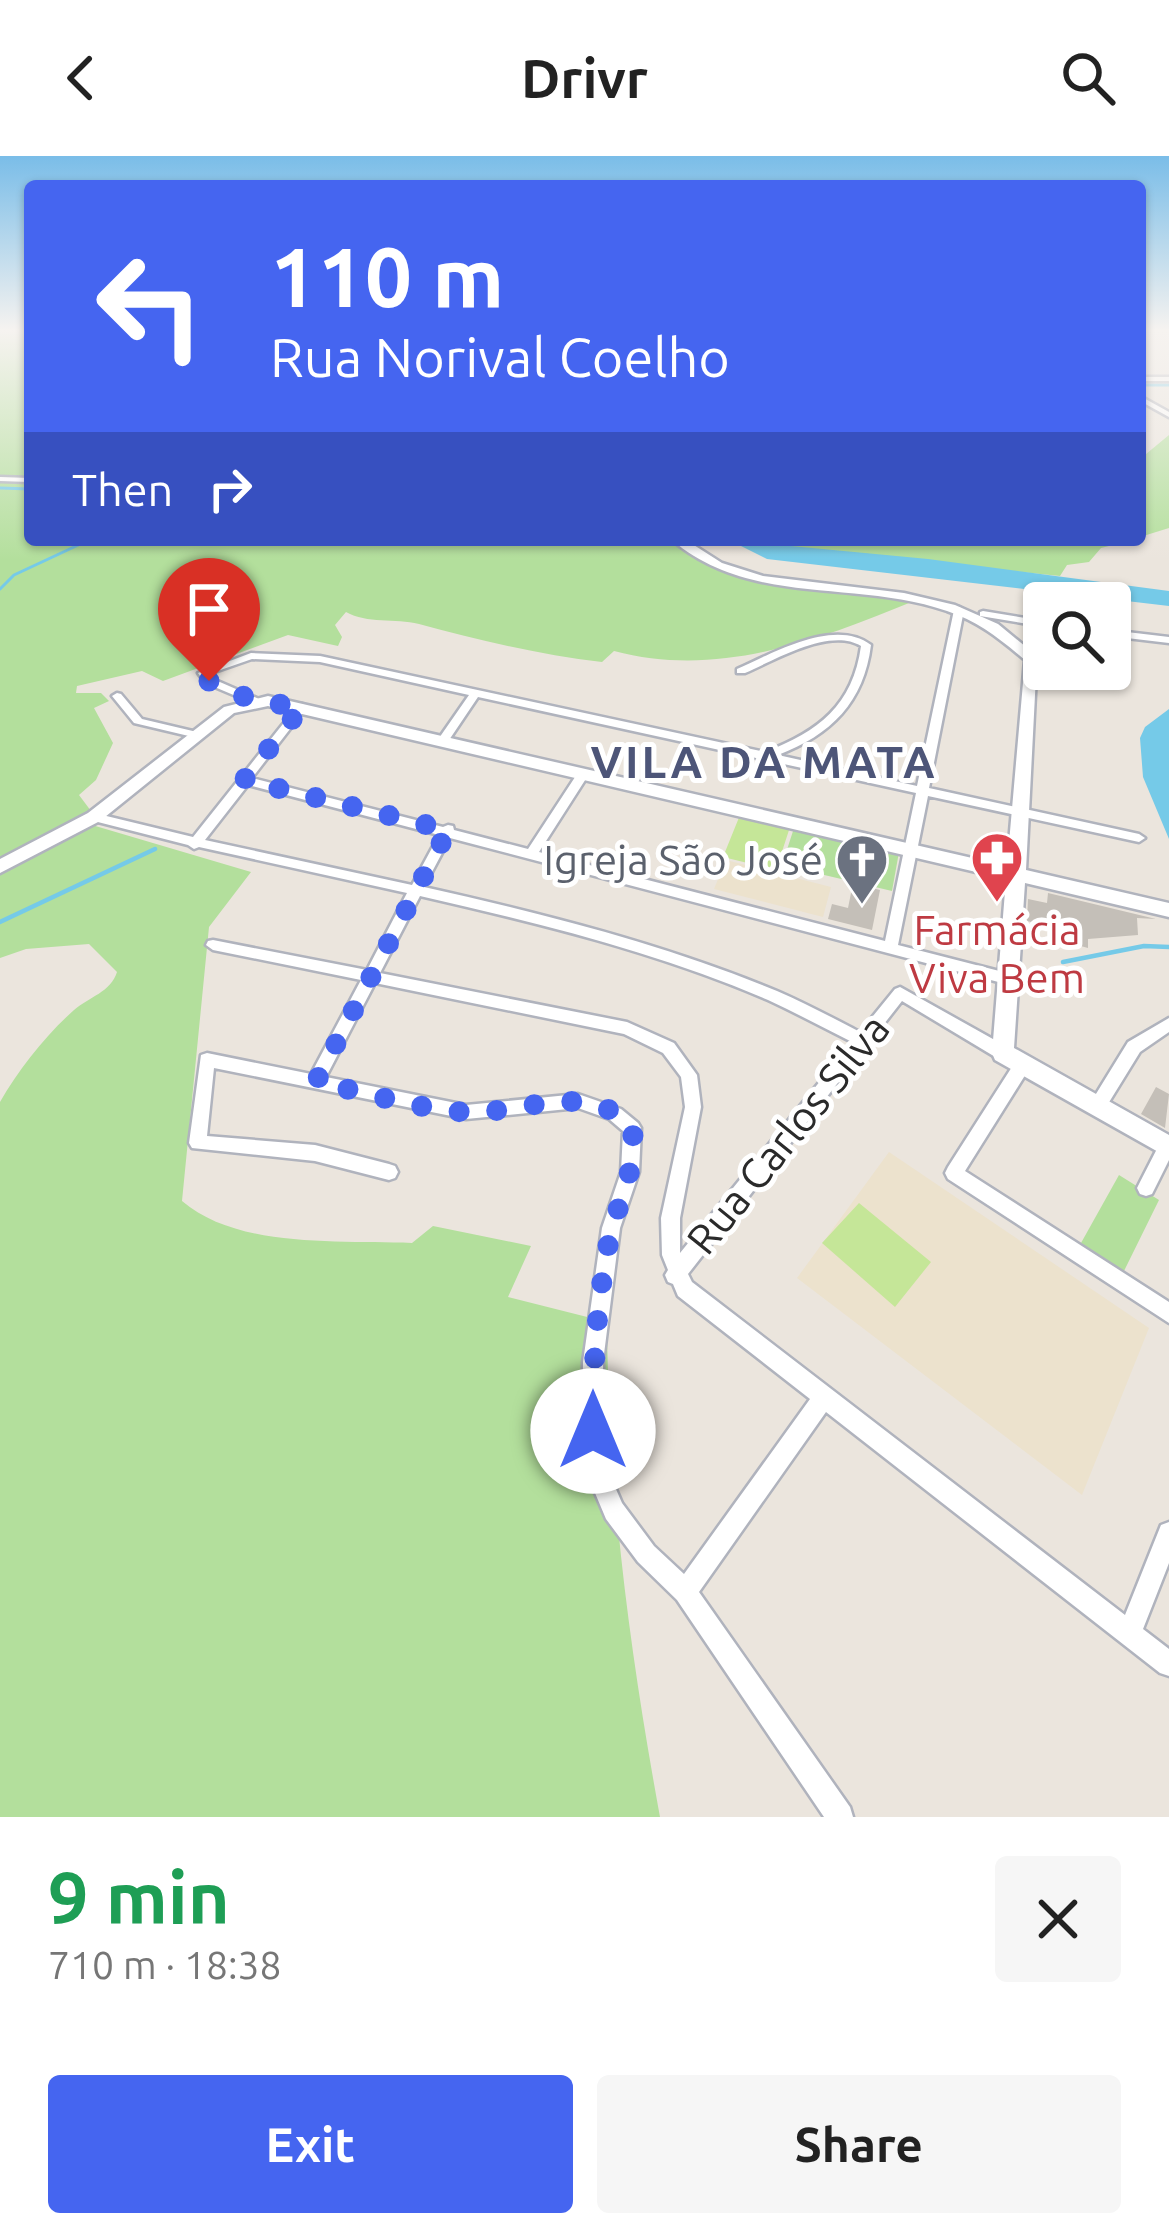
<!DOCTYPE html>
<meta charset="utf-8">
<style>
body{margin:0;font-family:Ubuntu,sans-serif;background:#f6f6f6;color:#222;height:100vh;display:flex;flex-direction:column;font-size:45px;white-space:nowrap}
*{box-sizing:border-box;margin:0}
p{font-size:39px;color:#767676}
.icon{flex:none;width:66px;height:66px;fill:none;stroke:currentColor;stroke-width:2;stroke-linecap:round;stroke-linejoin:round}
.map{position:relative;height:1661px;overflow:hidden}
.side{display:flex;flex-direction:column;background:#fff;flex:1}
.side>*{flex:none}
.banner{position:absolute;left:24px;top:24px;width:1122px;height:366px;border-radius:12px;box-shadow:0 3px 9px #0004;background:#4565f0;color:#fff;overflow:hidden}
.buttons{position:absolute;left:1023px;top:426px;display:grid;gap:24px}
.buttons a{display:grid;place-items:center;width:108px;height:108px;border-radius:12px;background:#fff;box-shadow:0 3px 9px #0004;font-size:60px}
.pin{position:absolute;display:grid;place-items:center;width:102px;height:102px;color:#fff;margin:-123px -51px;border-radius:50% 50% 50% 0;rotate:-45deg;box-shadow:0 0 12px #0007}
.pin .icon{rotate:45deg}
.me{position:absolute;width:132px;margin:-66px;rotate:0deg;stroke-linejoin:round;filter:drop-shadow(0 0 9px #0008)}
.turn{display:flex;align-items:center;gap:42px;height:252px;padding:0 48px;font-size:54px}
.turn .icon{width:156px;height:156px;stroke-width:2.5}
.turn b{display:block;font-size:84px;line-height:102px}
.then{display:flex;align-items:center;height:114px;padding:0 48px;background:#0003;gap:24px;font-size:45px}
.round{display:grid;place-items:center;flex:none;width:126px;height:126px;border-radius:12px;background:#f6f6f6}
.headline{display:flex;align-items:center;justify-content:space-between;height:204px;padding:0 48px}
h1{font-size:72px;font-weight:700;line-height:90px;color:#1e9e55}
.action{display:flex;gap:24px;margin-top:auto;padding:24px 48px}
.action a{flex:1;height:138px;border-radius:12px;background:#4565f0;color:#fff;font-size:48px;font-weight:700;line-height:138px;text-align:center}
.action a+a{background:#f6f6f6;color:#222}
header{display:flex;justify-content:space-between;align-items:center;height:156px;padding:0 48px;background:#fff;font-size:54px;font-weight:700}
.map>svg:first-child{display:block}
.education{fill:#ece2cd}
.green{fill:#b3df9c}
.pitch{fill:#c5e698}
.water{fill:#75cae8}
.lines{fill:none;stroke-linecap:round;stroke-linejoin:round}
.stream-far1{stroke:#75cae8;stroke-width:3}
.stream{stroke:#75cae8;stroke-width:4.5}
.building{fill:#c4bfb8}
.street-casing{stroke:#b0b3bd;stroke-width:5}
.secondary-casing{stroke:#b0b3bd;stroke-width:5}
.street{fill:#fff;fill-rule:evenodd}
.secondary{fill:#fff;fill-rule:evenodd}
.route{stroke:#4565f0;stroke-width:21;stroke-dasharray:0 37.8}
.labels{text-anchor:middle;stroke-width:10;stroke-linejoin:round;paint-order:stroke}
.worship-label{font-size:42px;fill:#5b616d;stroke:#fff;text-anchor:end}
.health-label{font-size:42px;fill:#be3a42;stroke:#fff}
.street-label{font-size:42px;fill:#2a2a2a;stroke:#fff}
.far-district-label{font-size:45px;font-weight:bold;letter-spacing:3px;fill:#4d5578;stroke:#fff}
</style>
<header><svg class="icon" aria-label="back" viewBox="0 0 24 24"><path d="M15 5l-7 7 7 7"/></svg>Drivr<svg class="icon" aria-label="search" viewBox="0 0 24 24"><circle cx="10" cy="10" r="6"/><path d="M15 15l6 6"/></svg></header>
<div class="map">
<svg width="1169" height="1661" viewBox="0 0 1169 1661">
<rect width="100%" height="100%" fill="#ebe5dd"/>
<path class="education" d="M726,704L831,731L823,761L714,733Z
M889,996L1149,1172L1082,1339L797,1122Z"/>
<path class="green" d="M0,173H30V384H676L726,417L914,445C818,484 719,523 614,495L602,506C540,499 478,484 419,468C395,462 367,468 346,456L335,469L342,481L338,490L288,479L163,525L142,515L77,530L76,537H101L109,545L94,552L113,587L96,624L79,639L91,655L0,701Z
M1169,279V372L1140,381V303Z
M764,384H1133L1101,392L1089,406L1067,409L1060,420L799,393Z
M92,669L251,716L209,771L182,1045C238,1093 340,1084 412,1087L433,1070L531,1090L508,1141L607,1166C608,1333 630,1497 660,1661H0V946C19,913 45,880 74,854C89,841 111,836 117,816L89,788L26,793L0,802V715Z
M794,672L899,696L892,735L782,709Z
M1119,1019L1159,1044L1124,1115L1081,1087Z"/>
<path class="pitch" d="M740,659L790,671L776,714L723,701Z
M859,1047L931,1106L895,1151L822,1087Z"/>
<path class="water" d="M729,384L928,403L1169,435V450L767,403Z
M1169,553V683L1143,621L1140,582L1145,571Z"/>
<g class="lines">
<path class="stream-far1" d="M1140,229H1169
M0,332L30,333
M0,433L14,419L89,384"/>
<path class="stream" d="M0,766L155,693
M1063,806L1144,790L1169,791"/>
</g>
<path class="building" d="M853,727L880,734L872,774L828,763L832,748L848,752Z
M1048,737L1156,763L1137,762L1138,779L1088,783V792L1059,784V773L1027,765L1028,743L1047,747Z
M1156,931L1169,938L1165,972L1141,958Z"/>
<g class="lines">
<g class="street-casing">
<path id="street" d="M1140,221H1169V225H1140Z
M1140,240L1169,256V261L1140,245Z
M0,321L30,322V326L0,325Z
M959,451L964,454L929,632L1139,678L1145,682L1139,686L928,640L898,789L1011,818L1013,822L1011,826L1006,828L450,682L424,731C544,758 663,788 777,835C805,847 833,862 860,876L895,833L900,831L1009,892L1011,897L1009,902L1003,904L997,902L902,845L688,1118L692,1126L1125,1459L1161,1369L1169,1366V1407L1143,1473L1169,1493V1520L1160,1517L826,1256L699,1436L850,1651L853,1661H824L677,1444L638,1406L606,1363L590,1325L582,1275L583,1206L602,1072L621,1016L623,975L609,963L578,952L466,963L214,912L207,980L315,989L389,1008L395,1010L398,1016L395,1022L389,1024L315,1005L192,992L189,987L201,899L207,897L311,918L361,824L213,794L206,789L208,785L213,784L367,814L407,737L199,691L194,693L188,689L90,664L88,661L94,657L193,681L298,549L302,548L307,551L252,622L443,671L448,669L453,670L454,674L528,693L579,615H587L589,618L539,696L885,785L916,637L478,541L447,587L443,588L437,585L469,539L320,506L252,503L209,518L213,523L259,543V547L255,548L205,527L198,517L251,497L320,500L765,596C818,576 853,549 861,490C830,471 775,504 745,517H737V513C773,497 835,461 871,489C864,546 831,579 778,599L917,630L954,454ZM248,629L439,679L412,729L205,684ZM420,740C538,767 657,796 768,844C796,857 824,872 852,886L680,1097V1062L701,951L697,919L674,887L627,866L380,817ZM375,827L624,878L663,897L681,921L685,951L661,1062L662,1099L668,1114L665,1119L668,1126L673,1128L678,1140L810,1243L684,1418L654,1390L622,1347L612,1324L604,1275L603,1206L620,1072L639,1016L641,972L638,967L621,953L578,938L466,949L326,921Z
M983,455L1044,465L1036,505L1027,503L1034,469L980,460V456Z
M1110,474L1169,481V487L1110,480Z
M117,537L121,538L142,563L197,576L199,578L193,581L134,567L112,540Z
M1169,862V876L1140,896L1103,956L1097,958L1091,956L1089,951L1091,946L1128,886Z
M1023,901L1029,903L1031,908L1029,913L965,1015L1169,1146V1167L948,1023L945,1017L948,1011L1017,903Z
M1167,982L1169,983V1004L1152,1038L1146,1040L1140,1038L1137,1032L1140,1026L1161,985Z"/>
</g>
<g class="secondary-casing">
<path id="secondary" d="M672,384H686L722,407L763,420L904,437L955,449L998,468L1037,500L1026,714L1169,747V761L1025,727L1014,892L1169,979V1002L995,904L992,897L1006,723L268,550L234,557L100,665L0,717V703L88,657L224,551L268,540L1007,710L1025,504C1000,483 978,465 947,455C855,423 751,451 672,384Z"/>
</g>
<use href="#street" class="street"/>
<use href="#secondary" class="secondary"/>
</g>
<linearGradient id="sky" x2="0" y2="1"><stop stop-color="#7abde8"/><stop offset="0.43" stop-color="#f6f3f0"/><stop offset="1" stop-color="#f6f3f0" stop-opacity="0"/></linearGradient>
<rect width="1169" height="405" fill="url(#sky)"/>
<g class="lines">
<path class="route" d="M209,525L254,545L302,551L244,624L448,674L316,926C364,936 414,952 463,956C518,960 589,921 632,972C639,1013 615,1050 608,1090C596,1151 593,1213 593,1275"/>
</g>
<defs>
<g id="pharmacy-pin" transform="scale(2.7)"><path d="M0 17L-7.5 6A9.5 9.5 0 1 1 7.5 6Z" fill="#e0444e" stroke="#fff"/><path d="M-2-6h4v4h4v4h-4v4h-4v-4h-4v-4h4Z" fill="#fff"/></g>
<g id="church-pin" transform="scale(2.7)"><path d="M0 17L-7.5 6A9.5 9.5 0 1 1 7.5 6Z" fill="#6b7280" stroke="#fff"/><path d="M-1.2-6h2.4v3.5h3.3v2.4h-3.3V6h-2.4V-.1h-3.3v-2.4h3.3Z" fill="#fff"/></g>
</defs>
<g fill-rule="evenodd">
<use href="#pharmacy-pin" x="997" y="702"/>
<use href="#church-pin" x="862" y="704"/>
</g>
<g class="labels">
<g class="worship-label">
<text x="823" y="719">Igreja São José</text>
</g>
<g class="health-label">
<text x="997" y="789">Farmácia<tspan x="997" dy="48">Viva Bem</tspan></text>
</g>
<g class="street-label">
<text transform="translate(788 978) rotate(-51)" y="15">Rua Carlos Silva</text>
</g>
<g class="far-district-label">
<text x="764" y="622">VILA DA MATA</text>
</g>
</g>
</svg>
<div class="buttons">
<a><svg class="icon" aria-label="search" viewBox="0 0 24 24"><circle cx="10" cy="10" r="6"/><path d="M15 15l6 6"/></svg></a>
</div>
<div class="pin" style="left:209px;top:525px;background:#d93025"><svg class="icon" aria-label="arrive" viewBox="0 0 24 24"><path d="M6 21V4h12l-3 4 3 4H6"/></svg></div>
<svg class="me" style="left:593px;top:1275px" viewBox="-20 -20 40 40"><circle r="19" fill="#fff"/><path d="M0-13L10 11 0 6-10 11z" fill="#4565f0"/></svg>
<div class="banner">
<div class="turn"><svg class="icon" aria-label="left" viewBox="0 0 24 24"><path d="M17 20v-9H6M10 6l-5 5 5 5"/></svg><div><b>110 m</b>Rua Norival Coelho</div></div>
<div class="then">Then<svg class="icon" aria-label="right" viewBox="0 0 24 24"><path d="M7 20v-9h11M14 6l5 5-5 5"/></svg></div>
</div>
</div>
<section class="side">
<div class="headline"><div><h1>9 min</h1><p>710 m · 18:38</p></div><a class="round"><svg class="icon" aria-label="close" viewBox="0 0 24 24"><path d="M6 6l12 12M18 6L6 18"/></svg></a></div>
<div class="action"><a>Exit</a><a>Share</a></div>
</section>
